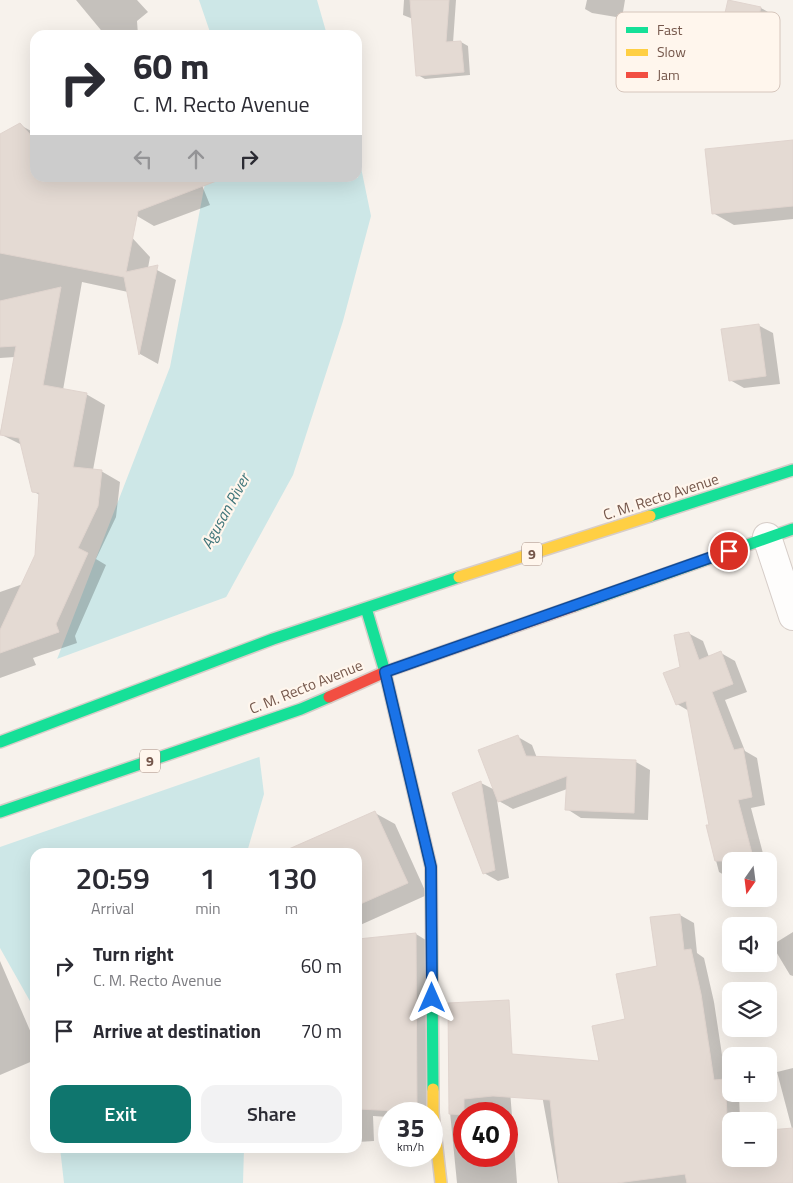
<!DOCTYPE html>
<meta charset="utf-8">
<style>
body{margin:0;font-family:"Titillium Web",sans-serif;background:#f2f2f3;color:#2b2b33;height:100vh;display:flex;flex-direction:column;font-size:19px;white-space:nowrap}
*{box-sizing:border-box;margin:0}
p{font-size:16px;color:#7c7c81}
.icon{flex:none;width:28px;height:28px;fill:none;stroke:currentColor;stroke-width:2;stroke-linecap:round;stroke-linejoin:round}
.map{position:relative;flex:1;overflow:hidden}
.sheet{position:absolute;left:30px;top:848px;width:332px;height:305px;display:flex;flex-direction:column;background:#fff;border-radius:15px;box-shadow:0 5px 20px #0002}
.sheet>*{flex:none}
.banner{position:absolute;left:30px;top:30px;width:332px;height:152px;border-radius:15px;box-shadow:0 5px 20px #0002;background:#fff;color:#2b2b33;overflow:hidden}
.needle{width:32px;rotate:194deg}
.buttons{position:absolute;left:722px;top:852px;display:grid;gap:10px}
.buttons a{display:grid;place-items:center;width:55px;height:55px;border-radius:10px;background:#fff;box-shadow:0 5px 20px #0002;font-size:25px}
.speed{position:absolute;left:378px;top:1102px;display:flex;gap:10px;font-size:25px;font-weight:700;text-align:center}
.speed>*{display:grid;place-content:center;width:65px;height:65px;border-radius:50%;background:#fff;box-shadow:0 5px 20px #0002;line-height:1}
.speed small{font-size:12px;font-weight:400}
.speed .limit{border:8px solid #d22;background:#fff;color:#111}
.pin{position:absolute;display:grid;place-items:center;width:42px;height:42px;color:#fff;margin:-21px;border:2px solid #fff;border-radius:50%;box-shadow:0 1px 5px #0007}
.me{position:absolute;width:55px;margin:-28px;rotate:0deg;stroke-linejoin:round;filter:drop-shadow(0 0 4px #0008)}
.turn{display:flex;align-items:center;gap:18px;height:105px;padding:0 20px;font-size:22px}
.turn .icon{width:65px;height:65px;stroke-width:2.5}
.turn b{display:block;font-size:35px;line-height:42px}
.lanes{display:flex;align-items:center;height:48px;padding:0 20px;background:#0003;justify-content:center;gap:25px;direction:ltr}
.lanes .off{opacity:.35}
.eta{display:flex;justify-content:space-evenly;align-items:center;height:85px;text-align:center}
.eta b{font-size:30px;font-weight:600;line-height:35px}
.primary-button{display:flex;gap:10px;margin-top:auto;padding:10px 20px}
.primary-button a{flex:1;height:58px;border-radius:15px;background:#0f766e;color:#fff;font-size:20px;font-weight:600;line-height:58px;text-align:center}
.primary-button a+a{background:#f2f2f3;color:#2b2b33}
ul{padding:0;list-style:none}
li{display:flex;align-items:center;gap:15px;height:65px;padding:0 20px}
li div{flex:1}
li b{display:block;font-size:19px}
li em{font-style:normal}
.map>svg:first-child{display:block}
.water{fill:#cde7e7}
.pier{fill:#f7f2ec}
.shadow{fill:#0003;fill-rule:evenodd}
.building{fill:#e4dad3;stroke:#e0d4ce}
.lines{fill:none;stroke-linecap:round;stroke-linejoin:round}
.street-casing{stroke:#d6cdc8;stroke-width:30}
.fast-casing{stroke:#d7cdc8;stroke-width:14}
.slow-casing{stroke:#d7cdc8;stroke-width:14}
.jam-casing{stroke:#d7cdc8;stroke-width:14}
.street{stroke:#fefdfc;stroke-width:28}
.fast{stroke:#16e098;stroke-width:11}
.slow{stroke:#ffcf43;stroke-width:11}
.jam{stroke:#f24e42;stroke-width:11}
.route-casing{stroke:#114b97;stroke-width:12}
.route{stroke:#1a73e8;stroke-width:9}
.labels{text-anchor:middle;stroke-width:4.5;stroke-linejoin:round;paint-order:stroke}
.shield{fill:#fff6ed;stroke:#9e877c;stroke-width:1}
.shield-label{font-size:14px;font-weight:bold;fill:#75574b}
.street-label{font-size:15px;fill:#75574b;stroke:#fff6ed}
.water-label{font-size:16px;font-style:italic;fill:#3f757a;stroke:#fff6ed}
.key{fill:#fff6ed;stroke:#d6c6bc;stroke-width:1}
.key-label{font-size:14px;fill:#75574b}
</style>
<div class="map">
<svg width="793" height="1183" viewBox="0 0 793 1183">
<rect width="100%" height="100%" fill="#f7f2ec"/>
<path class="water" d="M199,0H317L327,35H211Z
M358,153L371,216L343,321L293,475L218,612L252,697L264,794L247,852H35V1010L0,948V771L54,667L170,367L206,178H358Z
M60,1148H244L243,1183H64Z"/>
<path class="pier" d="M229,596L220,612L255,696L262,756L0,847V766L54,660Z"/>
<path class="shadow" d="M76,0H137L148,12L137,21L138,35H105Z
M404,0H456L453,43L461,42L468,46L470,75L425,79L418,75L413,19L403,15Z
M587,0H625L622,18L592,13L585,9Z
M761,8L768,12L761,40L730,33L723,29Z
M20,125L35,133V178H77L150,257L148,268L157,270L176,280L158,364L140,354L128,292L82,282L63,390L86,394L105,405L93,470L101,471L120,482L116,517L96,559L106,565L75,636L77,643L33,658L36,665L0,678V592L23,584L36,556L41,496L33,491L22,445L0,434L15,357L0,358V135Z
M793,141V219L734,225L713,213Z
M114,178H199L210,205L154,226L132,213Z
M758,325L773,333L780,384L744,388L730,380Z
M688,633L703,641L709,657L721,653L735,661L747,692L725,700L745,751L757,758L765,805L751,808L765,861H731V879L719,872L707,826H710L689,711L677,704Z
M518,737L532,745L537,758L636,762L650,770L648,820L581,818L567,809V789L513,809L497,800L509,878L498,881L484,873L481,783L495,790Z
M375,813L395,824L427,895L358,926V852H306L302,845Z
M680,915L694,923L697,953L704,958L714,1002L726,1081L731,1084V1094H739L740,1121H731V1159H769V1131L792,1129L777,1072L793,1068V1183H558L535,1057L601,1063L659,967Z
M793,932V976L790,975L772,945Z
M416,934L429,942L430,1114H389V1117L373,1116L374,1141L358,1142V940Z
M0,961L35,1042V1060L0,1075Z
M504,1010L517,1183H457L450,1112ZM464,1114H506V1156H464Z"/>
<path class="building" d="M410,0H449L446,42L461,41L464,72L416,76Z
M728,0L761,7L754,37L721,30Z
M20,123L35,140V178H218L219,180L138,211L126,272L158,265L139,355L124,277L0,253V134Z
M793,140V206L712,214L705,149Z
M61,287L43,385L87,393L73,467L102,470L98,506L78,548L88,553L56,624L59,632L0,653V630L35,555L39,493L32,492L19,438L0,435L16,346L0,347V301Z
M759,324L766,376L729,381L721,329Z
M689,632L699,660L721,651L733,684L712,692L734,750L743,748L752,797L738,800L754,861H715L706,825H709L686,701L676,705L663,673L680,667L674,635Z
M518,735L526,756L636,760L634,813L565,810L567,776L498,802L478,750Z
M481,781L495,870L483,874L452,793Z
M375,811L408,883L358,905V852H282Z
M680,914L684,950L691,949L701,994L714,1080L725,1079L728,1133H731V1159H769V1130L793,1128V1183H687L685,1174L617,1183H559L550,1100L493,1096L464,1099V1115L449,1114L448,1003L509,1000L512,1054L599,1061L592,1026L625,1019L616,974L657,966L650,917Z
M416,933L417,1112L358,1109V939Z"/>
<g class="lines">
<g class="street-casing">
<path id="street" d="M767,537L793,616"/>
</g>
<g class="fast-casing">
<path id="fast" d="M650,516L793,470
M574,606L793,529
M366,608L385,672L431,867L433,1089
M0,742L273,639L459,577
M0,812L301,709L329,697"/>
</g>
<g class="slow-casing">
<path id="slow" d="M459,577L650,516
M433,1089V1113L441,1183"/>
</g>
<g class="jam-casing">
<path id="jam" d="M329,697L385,672L574,606"/>
</g>
<use href="#street" class="street"/>
<use href="#fast" class="fast"/>
<use href="#slow" class="slow"/>
<use href="#jam" class="jam"/>
</g>
<g class="lines">
<g class="route-casing">
<path id="route" d="M432,998L431,867L385,672L729,551"/>
</g>
<use href="#route" class="route"/>
</g>
<g class="labels">
<g class="shield">
<rect x="522" y="542.5" width="20" height="23" rx="4"/>
<rect x="140" y="749.5" width="20" height="23" rx="4"/>
</g>
<g class="shield-label">
<text x="532" y="559">9</text>
<text x="150" y="766">9</text>
</g>
<g class="street-label">
<text transform="translate(661 497) rotate(-18)" y="5">C. M. Recto Avenue</text>
<text transform="translate(306 687) rotate(-22)" y="5">C. M. Recto Avenue</text>
</g>
<g class="water-label">
<text transform="translate(225 511) rotate(-61)" y="6">Agusan River</text>
</g>
</g>
<rect x="616" y="12" width="164" height="80" rx="8" class="key"/>
<rect x="626" y="27" width="22" height="6" fill="#16e098"/>
<rect x="626" y="49" width="22" height="7" fill="#ffcf43"/>
<rect x="626" y="72" width="22" height="6" fill="#f24e42"/>
<g class="key-label">
<text x="657" y="35">Fast</text>
<text x="657" y="57">Slow</text>
<text x="657" y="80">Jam</text>
</g>
</svg>
<div class="buttons">
<a><svg class="needle" viewBox="-14 -14 28 28"><path d="M0-13l5 13h-10z" fill="#e53935"/><path d="M0 13l5-13h-10z" fill="#7c7c81"/></svg></a>
<a><svg class="icon" aria-label="sound" viewBox="0 0 24 24"><path d="M4 9h4l5-4v14l-5-4H4zM17 9q2 3 0 6"/></svg></a>
<a><svg class="icon" aria-label="layers" viewBox="0 0 24 24"><path d="M12 4l9 5-9 5-9-5zM3 14l9 5 9-5"/></svg></a>
<a>+</a>
<a>−</a>
</div>
<div class="speed"><div>35<small>km/h</small></div><div class="limit">40</div></div>
<div class="pin" style="left:729px;top:551px;background:#d93025"><svg class="icon" aria-label="arrive" viewBox="0 0 24 24"><path d="M6 21V4h12l-3 4 3 4H6"/></svg></div>
<svg class="me" style="left:432px;top:998px" viewBox="-20 -20 40 40"><path d="M0-17L14 15 0 8-14 15z" fill="#1a73e8" stroke="#fff" stroke-width="4"/></svg>
<div class="banner">
<div class="turn"><svg class="icon" aria-label="right" viewBox="0 0 24 24"><path d="M7 20v-9h11M14 6l5 5-5 5"/></svg><div><b>60 m</b>C. M. Recto Avenue</div></div>
<div class="lanes"><svg class="icon off" aria-label="left" viewBox="0 0 24 24"><path d="M17 20v-9H6M10 6l-5 5 5 5"/></svg><svg class="icon off" aria-label="ahead" viewBox="0 0 24 24"><path d="M12 20V5M6 11l6-6 6 6"/></svg><svg class="icon" aria-label="right" viewBox="0 0 24 24"><path d="M7 20v-9h11M14 6l5 5-5 5"/></svg></div>
</div>
<section class="sheet">
<div class="eta">
<div><b>20:59</b><p>Arrival</p></div>
<div><b>1</b><p>min</p></div>
<div><b>130</b><p>m</p></div>
</div>
<ul>
<li><svg class="icon" aria-label="right" viewBox="0 0 24 24"><path d="M7 20v-9h11M14 6l5 5-5 5"/></svg><div><b>Turn right</b><p>C. M. Recto Avenue</p></div><em>60 m</em></li>
<li><svg class="icon" aria-label="arrive" viewBox="0 0 24 24"><path d="M6 21V4h12l-3 4 3 4H6"/></svg><div><b>Arrive at destination</b></div><em>70 m</em></li>
</ul>
<div class="primary-button"><a>Exit</a><a>Share</a></div>
</section>
</div>
